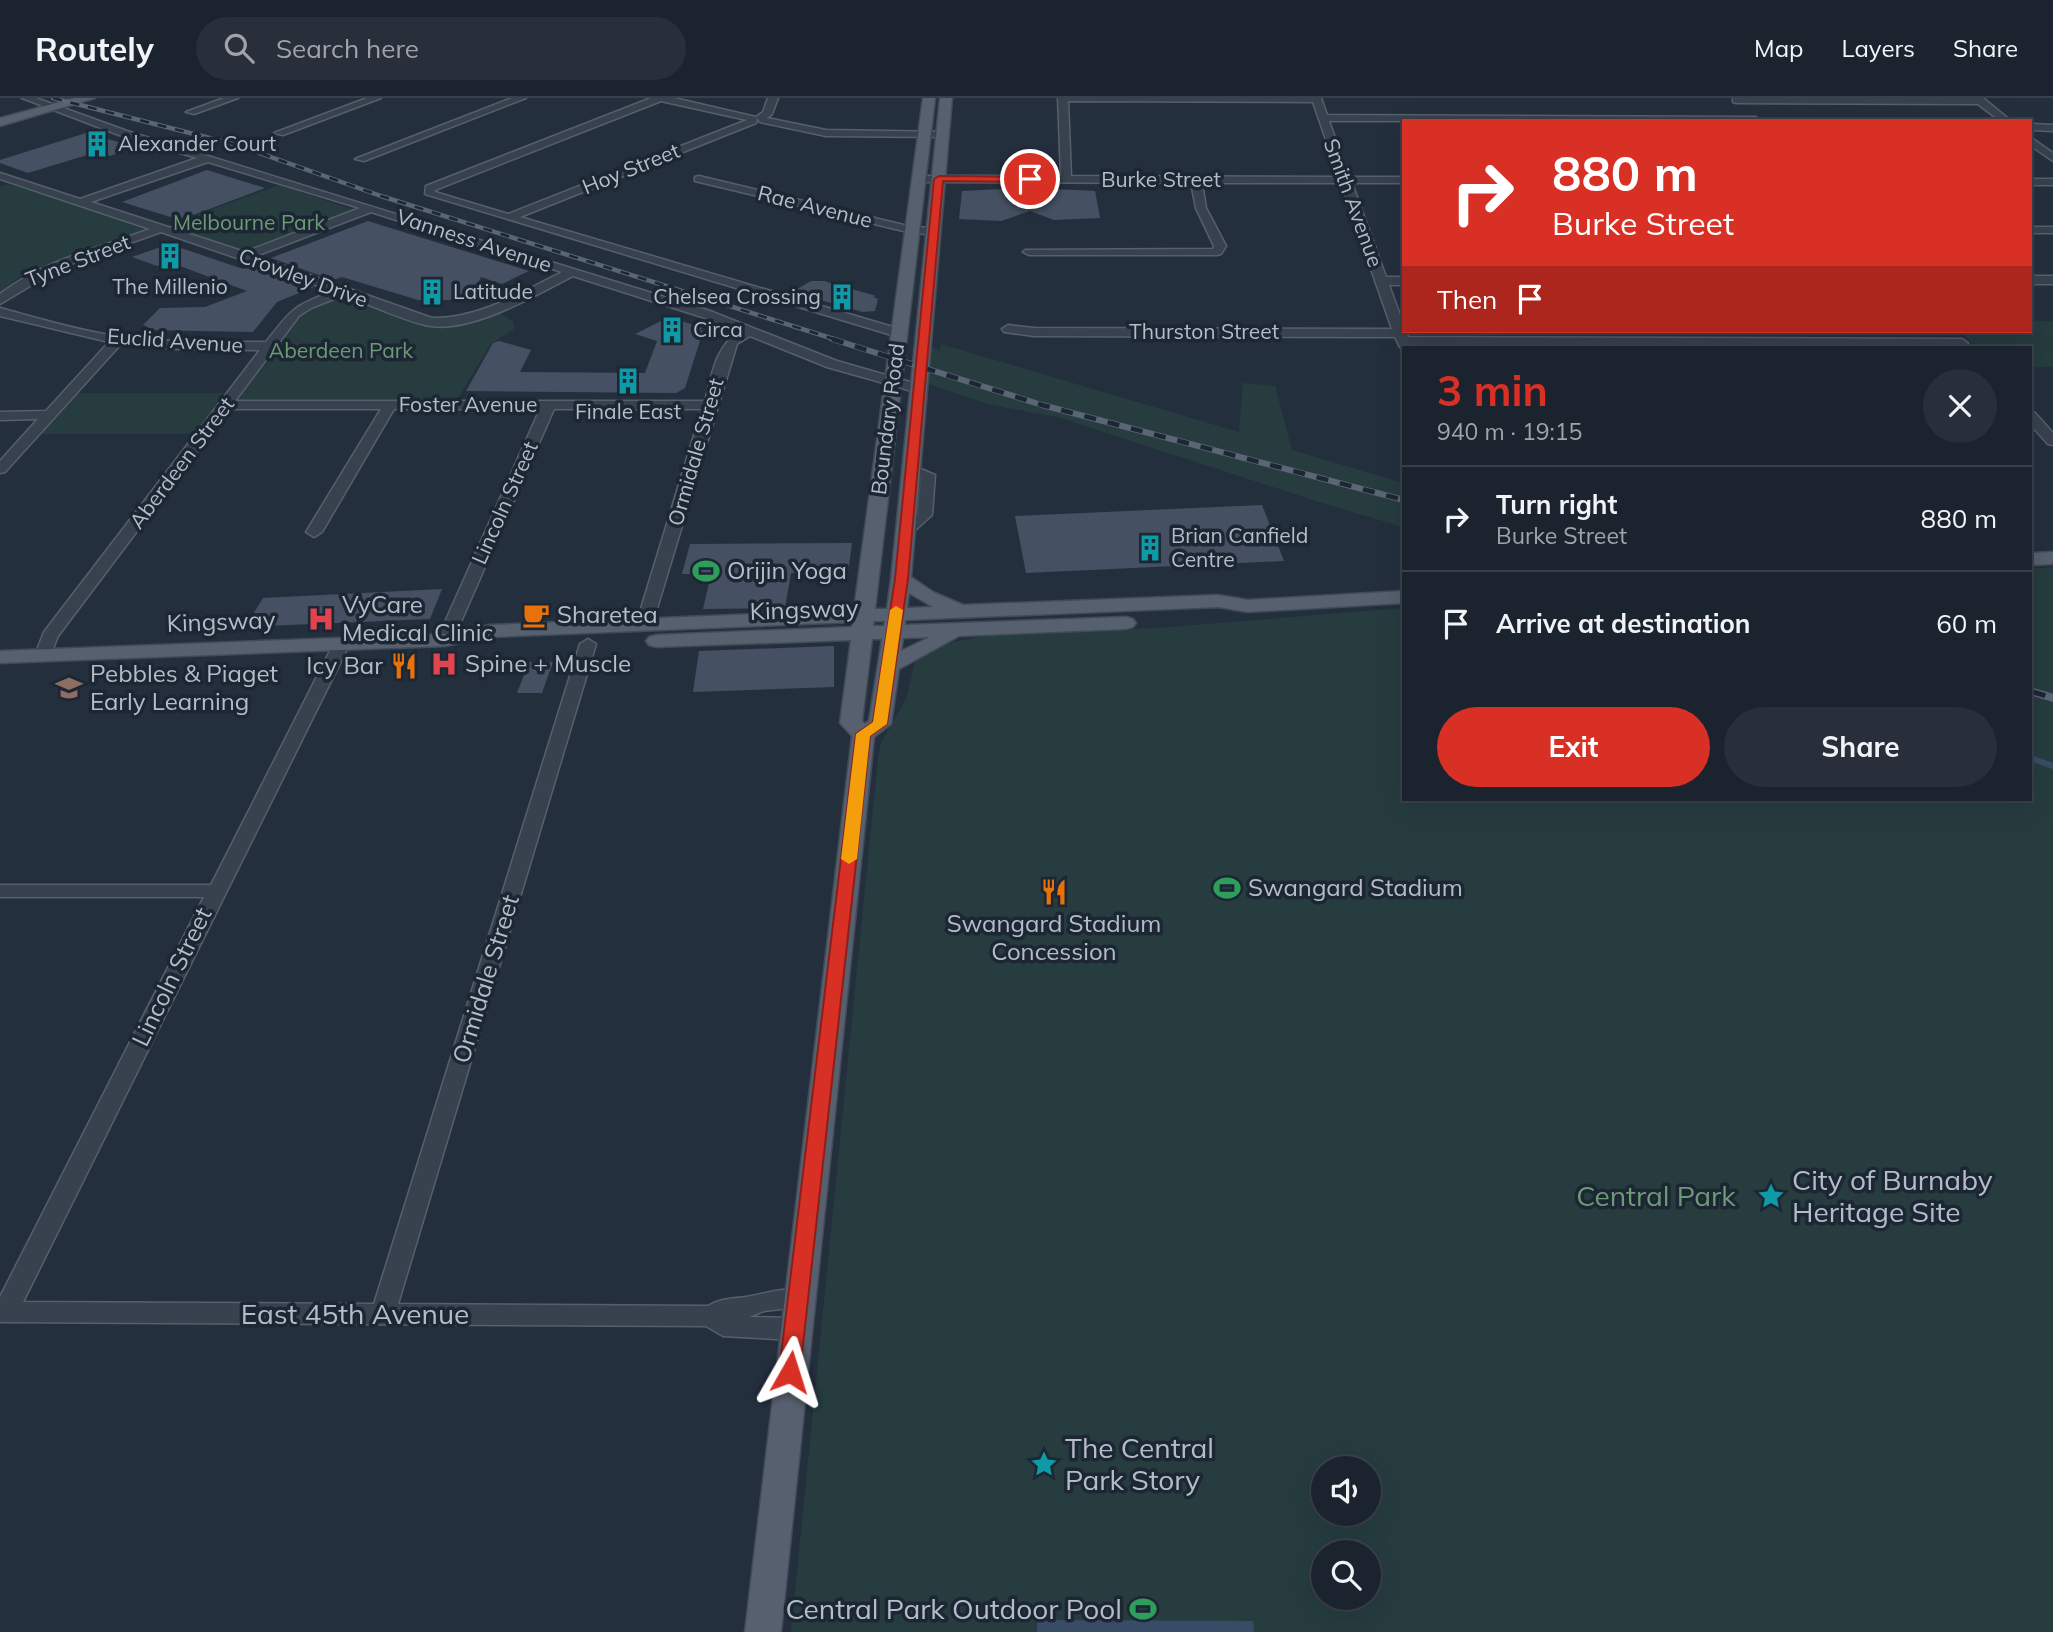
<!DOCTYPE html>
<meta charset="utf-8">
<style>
body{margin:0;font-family:Mulish,sans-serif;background:#282f3a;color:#f1f3f6;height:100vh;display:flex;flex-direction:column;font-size:26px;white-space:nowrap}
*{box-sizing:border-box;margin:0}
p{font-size:23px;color:#a0a4aa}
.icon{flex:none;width:38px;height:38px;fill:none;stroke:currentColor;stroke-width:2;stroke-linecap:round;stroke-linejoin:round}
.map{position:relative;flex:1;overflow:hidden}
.panel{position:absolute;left:1402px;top:248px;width:630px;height:455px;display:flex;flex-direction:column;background:#1b232e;border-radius:0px;box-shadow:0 7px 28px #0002,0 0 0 2px #39404a}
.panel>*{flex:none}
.banner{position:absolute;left:1402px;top:21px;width:630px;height:214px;border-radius:0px;box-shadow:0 7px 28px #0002,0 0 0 2px #39404a;background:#d93025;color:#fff;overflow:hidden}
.buttons{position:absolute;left:1311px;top:1358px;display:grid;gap:14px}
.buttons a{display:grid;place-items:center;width:70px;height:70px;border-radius:50%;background:#1b232e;box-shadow:0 7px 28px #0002,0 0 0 2px #39404a;font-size:35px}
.pin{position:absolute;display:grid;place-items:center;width:60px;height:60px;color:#fff;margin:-30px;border:4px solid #fff;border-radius:50%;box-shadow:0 2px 7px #0007}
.me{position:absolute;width:77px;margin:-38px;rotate:6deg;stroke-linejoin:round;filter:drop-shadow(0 0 5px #0008)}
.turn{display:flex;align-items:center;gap:24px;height:147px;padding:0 35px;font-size:32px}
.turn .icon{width:91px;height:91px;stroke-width:2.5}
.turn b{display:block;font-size:49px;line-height:60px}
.then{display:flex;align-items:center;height:66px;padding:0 35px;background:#0003;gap:14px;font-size:26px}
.round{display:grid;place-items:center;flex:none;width:74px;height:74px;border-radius:37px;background:#282f3a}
.headline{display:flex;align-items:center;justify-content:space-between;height:119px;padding:0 35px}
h1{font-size:42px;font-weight:700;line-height:52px;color:#d93025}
.cta{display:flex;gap:14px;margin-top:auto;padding:14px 35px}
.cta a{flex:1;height:80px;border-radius:42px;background:#d93025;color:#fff;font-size:28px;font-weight:700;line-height:80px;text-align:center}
.cta a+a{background:#282f3a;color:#f1f3f6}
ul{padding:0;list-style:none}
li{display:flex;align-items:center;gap:21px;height:105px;padding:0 35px;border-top:2px solid #39404a}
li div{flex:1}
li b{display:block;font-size:26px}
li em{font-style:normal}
header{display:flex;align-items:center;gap:42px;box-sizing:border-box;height:98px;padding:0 35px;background:#1b232e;border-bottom:2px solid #39404a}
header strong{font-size:33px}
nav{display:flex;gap:38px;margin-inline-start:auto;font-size:24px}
.search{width:490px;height:63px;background:#282f3a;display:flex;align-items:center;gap:18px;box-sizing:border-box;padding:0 24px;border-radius:38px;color:#a0a4aa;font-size:26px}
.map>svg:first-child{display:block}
.green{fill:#263c3f;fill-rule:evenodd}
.water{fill:#394c67}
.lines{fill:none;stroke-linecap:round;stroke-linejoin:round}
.stream{stroke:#394c67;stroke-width:6}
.building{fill:#455162}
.minor-casing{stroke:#565f6c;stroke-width:3}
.major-casing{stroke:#414a57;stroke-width:3}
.minor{fill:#38414e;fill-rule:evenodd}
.major{fill:#56606e;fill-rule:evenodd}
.rail-far2-casing{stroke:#5a6575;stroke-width:4.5}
.rail-far1-casing{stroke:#5a6575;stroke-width:6}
.rail-casing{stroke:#5a6575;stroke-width:8}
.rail-far2{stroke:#1d2633;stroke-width:2.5;stroke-dasharray:9;stroke-linecap:butt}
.rail-far1{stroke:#1d2633;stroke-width:4.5;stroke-dasharray:12;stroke-linecap:butt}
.rail{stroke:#1d2633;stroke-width:5;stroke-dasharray:16;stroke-linecap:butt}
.route{fill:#d93025;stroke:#8d1f18;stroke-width:2}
.slow{fill:#f59e0b}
.labels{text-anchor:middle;stroke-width:7;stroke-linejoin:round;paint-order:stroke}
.far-poi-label{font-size:21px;fill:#b4bcc9;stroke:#1d2633;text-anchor:start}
.far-street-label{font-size:21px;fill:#b4bcc9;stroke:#1d2633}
.far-park-label{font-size:21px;fill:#6b9a76;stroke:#1d2633}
.poi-label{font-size:24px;fill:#b4bcc9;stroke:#1d2633;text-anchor:start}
.street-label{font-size:24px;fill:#b4bcc9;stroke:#1d2633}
.near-poi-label{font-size:28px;fill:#b4bcc9;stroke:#1d2633;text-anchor:start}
.near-park-label{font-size:28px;fill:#6b9a76;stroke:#1d2633}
.near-street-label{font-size:28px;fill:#b4bcc9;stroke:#1d2633}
</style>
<header>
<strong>Routely</strong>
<div class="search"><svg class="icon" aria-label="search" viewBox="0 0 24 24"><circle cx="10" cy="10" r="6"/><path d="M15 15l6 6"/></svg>Search here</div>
<nav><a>Map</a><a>Layers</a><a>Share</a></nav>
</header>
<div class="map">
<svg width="2053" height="1534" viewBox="0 0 2053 1534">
<rect width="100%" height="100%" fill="#242f3e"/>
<path class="green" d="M8,86L88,110L145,132L21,178L0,194V89Z
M279,87L354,112L248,153L166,128Z
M343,200L432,228H445L497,213L513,224L514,231L491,246L457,302H240L242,295L270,261L271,255C288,233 312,198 343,200Z
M2030,223H2053V269H2030V250H1977L1960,233H2030Z
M941,246L1239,334L1243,285L1275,288L1292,352L1403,385V429L1322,405L1057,319L991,307L931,287L927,284L930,249L940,252Z
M78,295H224L194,336H41L58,313Z
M2053,469V1534H791L878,661L881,645L906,601L915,564L934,550L947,545L986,538L1157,530L1403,510L1404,702H2030V471ZM1323,1370H1368V1416H1323ZM1323,1454H1368V1500H1323Z"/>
<path class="water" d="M1037,1522L1253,1523L1254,1534H1037Z"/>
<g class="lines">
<path class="stream" d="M2030,660L2053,668"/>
</g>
<path class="building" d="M86,35L136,49L110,58L97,54L28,75L0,65V62Z
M207,72L265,90L180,122L122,104Z
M1004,91L1025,97L1054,91L1095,93L1100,120L1054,122L1030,113L1001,123L959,121L962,93Z
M368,123L429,142L529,173L502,186L481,179L470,202H418L342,179L333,182L271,160Z
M169,146L243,171L252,168L314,189L277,204L253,234L143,232L147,228L143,227L160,210L205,209L247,193L169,164L157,168L132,159Z
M811,183H824L876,198L873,199L878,201L875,213L863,214L792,194Z
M669,219L703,230L699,232L703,233L685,290L676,295L466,293L493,245L499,243L531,252L520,274L645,275L657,243L635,236Z
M1262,407L1284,463L1026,475L1015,418Z
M852,445L848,475H791L785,510L703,511L711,476H682L690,446Z
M442,491L430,521L245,529L263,500Z
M834,548V589L693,594L699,553Z
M529,564H553L542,595H517Z"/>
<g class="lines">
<g class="minor-casing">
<path id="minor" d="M22,0H36L127,33L710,213L837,263L924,288L926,291L919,295L827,269L750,238L737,246L652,527L644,532L636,527L702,311H554L453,542L445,547L437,542L540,311H394L322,434L314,439L306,434L381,311H229L58,538L49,561H37L35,557L44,534L260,252L177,251L121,246L5,374L0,375V363L38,321L0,322V314L46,313L109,244L0,218V210C37,220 73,231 110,237C162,245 214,244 266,244C292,211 293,208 333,193L161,134L60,170L0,206V196C44,162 99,150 150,131L0,81V75L80,101L197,60L119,37ZM208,64L360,110L245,154L91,104ZM371,114L562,174C522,194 478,221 432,220L256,158ZM573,178L702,219L740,234C715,247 712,278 705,303H235L299,218L311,210L344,197C369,206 406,224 431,228C474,234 536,197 573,178Z
M224,0H238L194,16L186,14Z
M367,0H381L283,37L274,35Z
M512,0H526L364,63L355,61Z
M651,0H674L756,19L763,14L768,0H778L772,16L767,20L826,32L948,34V38L944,39L826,38L760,24L757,20L756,25L520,119L903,232V238H895L425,96L426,88ZM661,3L747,22L508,116L435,94V92Z
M1058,0H1321L1327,17L1756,19L1757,23H1329L1349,79H1404V85H1352L1386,179H1404V187H1389L1408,239L1962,241L1968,245L1962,249L1410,247L1404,250L1400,249L1395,239L1034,238L1004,234L1002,231L1008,227L1034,230L1392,231L1341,85H1202L1206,110L1226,148L1221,156L1217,157H1029L1023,154L1025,152L1213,151L1214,148L1196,110L1191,85L919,84L914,81L919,78H1061ZM1068,3L1313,4L1339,79L1071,78Z
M1733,0H1983L2011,23H2000L1978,6L1736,5L1733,4Z
M2030,26L2053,27V33L2030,32Z
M2030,39L2053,55V63L2030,47Z
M699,78L912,129L933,130L939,133L933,136L912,135L695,83V79Z
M2030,81H2053V87H2030Z
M2030,129H2053V135H2030Z
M2030,178H2053V186H2030Z
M2030,314L2035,315L2053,335V347L2048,346L2030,326Z
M911,367L935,377L932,417L911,436L906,438L898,433L918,416L921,379L906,374V368Z
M342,540L350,545L23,1204L374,1206L580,546L588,541L596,546L398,1206L708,1208C722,1200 731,1201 746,1199C766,1196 786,1187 807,1194L810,1201L807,1208L764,1213L749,1219L794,1220L803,1224L807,1231L803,1238L794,1242L723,1238L706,1228L0,1224V1199L204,799H0V787H211L334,545Z"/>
</g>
<g class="major-casing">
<path id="major" d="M75,0H95L0,28V20Z
M923,0H935L875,511H887L891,481L940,0H952L911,479L933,494L963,507L1218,497L1248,502L1404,493V505L1248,514L1218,509L905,522V527L1126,519L1133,521L1136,525L1133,529L1126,531L959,538L899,571L891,626L874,639L781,1534H745L852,638L840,625L851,542L656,549L649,547L646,543L649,539L656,537L852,529L853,524L490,539L445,548L0,565V553L445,536L490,527L854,512ZM909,495L933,509L907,510ZM874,523H885L884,528H873ZM930,539L901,553L903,540ZM872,541H882L869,623L865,626L862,623Z
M2053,454V466L2030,467V455Z"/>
</g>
<use href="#minor" class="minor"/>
<use href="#major" class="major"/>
<g class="rail-far2-casing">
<path id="rail-far2" d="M53,0L237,47L381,98L837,242"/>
</g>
<g class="rail-far1-casing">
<path id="rail-far1" d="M832,241L1042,307L1404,402"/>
</g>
<g class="rail-casing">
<path id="rail" d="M2030,593L2053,600"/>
</g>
<use href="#rail-far2" class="rail-far2"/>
<use href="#rail-far1" class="rail-far1"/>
<use href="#rail" class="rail"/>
</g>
<path class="route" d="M939,78L1030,79L1034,81L1030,84L943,83L908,481L887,626L870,638L800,1274L797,1281L790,1283L782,1281L779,1274L856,636L873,624L895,481L934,81Z"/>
<path class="slow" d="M896,508L903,512L887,626L870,638L857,761L849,766L841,761L856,636L873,624L890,512Z"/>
<defs>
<g id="building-bare" transform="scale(2.1)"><path d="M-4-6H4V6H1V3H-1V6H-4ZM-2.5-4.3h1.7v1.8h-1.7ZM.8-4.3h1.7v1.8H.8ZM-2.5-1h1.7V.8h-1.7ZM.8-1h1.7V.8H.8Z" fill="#0f9aa8" stroke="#1d2633" stroke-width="2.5" paint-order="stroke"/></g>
<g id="stadium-bare" transform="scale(2.1)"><path d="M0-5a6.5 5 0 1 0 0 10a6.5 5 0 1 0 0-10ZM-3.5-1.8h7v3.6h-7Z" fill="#2e9e5b" stroke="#1d2633" stroke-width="2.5" paint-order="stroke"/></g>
<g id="cafe-bare" transform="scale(2.1)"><path d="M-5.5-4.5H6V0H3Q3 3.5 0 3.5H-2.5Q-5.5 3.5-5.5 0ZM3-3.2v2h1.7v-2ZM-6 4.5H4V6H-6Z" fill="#e8710a" stroke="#1d2633" stroke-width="2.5" paint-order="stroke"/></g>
<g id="hospital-bare" transform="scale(2.1)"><path d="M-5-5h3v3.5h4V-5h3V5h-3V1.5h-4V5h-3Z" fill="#e0444e" stroke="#1d2633" stroke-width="2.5" paint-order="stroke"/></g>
<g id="restaurant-bare" transform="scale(2.1)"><path d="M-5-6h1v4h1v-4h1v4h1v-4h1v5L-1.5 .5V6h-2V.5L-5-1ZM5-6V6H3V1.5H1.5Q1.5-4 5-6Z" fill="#e8710a" stroke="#1d2633" stroke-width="2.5" paint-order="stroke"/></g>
<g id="school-bare" transform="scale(2.1)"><path d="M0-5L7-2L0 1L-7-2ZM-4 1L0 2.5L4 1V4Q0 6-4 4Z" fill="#8d6e63" stroke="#1d2633" stroke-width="2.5" paint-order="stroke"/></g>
<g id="sight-bare" transform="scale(2.1)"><path d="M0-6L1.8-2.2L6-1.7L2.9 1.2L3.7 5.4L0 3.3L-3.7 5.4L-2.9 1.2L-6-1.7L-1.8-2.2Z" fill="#0f9aa8" stroke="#1d2633" stroke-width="2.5" paint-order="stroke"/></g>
</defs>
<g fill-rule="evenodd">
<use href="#building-bare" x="97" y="46"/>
<use href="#building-bare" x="170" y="158"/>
<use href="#building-bare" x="432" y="194"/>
<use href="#building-bare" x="842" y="199"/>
<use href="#building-bare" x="672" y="232"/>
<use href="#building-bare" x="628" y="283"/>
<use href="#building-bare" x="1150" y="450"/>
<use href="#stadium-bare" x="706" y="473"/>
<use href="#cafe-bare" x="536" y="517"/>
<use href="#hospital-bare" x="321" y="521"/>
<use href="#hospital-bare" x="444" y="566"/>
<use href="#restaurant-bare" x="404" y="568"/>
<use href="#school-bare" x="69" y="590"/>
<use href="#stadium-bare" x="1227" y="790"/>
<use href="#restaurant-bare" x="1054" y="794"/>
<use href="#sight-bare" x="1771" y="1098"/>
<use href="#sight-bare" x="1044" y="1366"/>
<use href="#stadium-bare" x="1143" y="1511"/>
</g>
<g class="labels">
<g class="far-poi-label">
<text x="118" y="53">Alexander Court</text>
<text x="170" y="196" text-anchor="middle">The Millenio</text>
<text x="453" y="201">Latitude</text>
<text x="821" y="206" text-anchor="end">Chelsea Crossing</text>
<text x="693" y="239">Circa</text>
<text x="628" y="321" text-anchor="middle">Finale East</text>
<text x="1171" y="445">Brian Canfield<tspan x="1171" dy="24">Centre</tspan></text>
</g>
<g class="far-street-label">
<text transform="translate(631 71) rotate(-22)" y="7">Hoy Street</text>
<text x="1161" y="89">Burke Street</text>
<text transform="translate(1353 105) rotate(70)" y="7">Smith Avenue</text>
<text transform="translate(815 109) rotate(14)" y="7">Rae Avenue</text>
<text transform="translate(474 143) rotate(18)" y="7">Vanness Avenue</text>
<text transform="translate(78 163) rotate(-21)" y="7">Tyne Street</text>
<text transform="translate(303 180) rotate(20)" y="7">Crowley Drive</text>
<text x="1204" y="241">Thurston Street</text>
<text transform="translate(175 243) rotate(4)" y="7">Euclid Avenue</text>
<text x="468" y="314">Foster Avenue</text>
<text transform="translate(888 321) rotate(-83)" y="7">Boundary Road</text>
<text transform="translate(696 354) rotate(-74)" y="7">Ormidale Street</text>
<text transform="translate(182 365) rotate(-53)" y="7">Aberdeen Street</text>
<text transform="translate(505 405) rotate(-66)" y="7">Lincoln Street</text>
</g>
<g class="far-park-label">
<text x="249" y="132">Melbourne Park</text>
<text x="341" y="260">Aberdeen Park</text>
</g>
<g class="poi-label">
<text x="727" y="481">Orijin Yoga</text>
<text x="342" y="515">VyCare<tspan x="342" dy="28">Medical Clinic</tspan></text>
<text x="557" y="525">Sharetea</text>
<text x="465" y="574">Spine + Muscle</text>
<text x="383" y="576" text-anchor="end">Icy Bar</text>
<text x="90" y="584">Pebbles &amp; Piaget<tspan x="90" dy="28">Early Learning</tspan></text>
<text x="1248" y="798">Swangard Stadium</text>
<text x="1054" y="834" text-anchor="middle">Swangard Stadium<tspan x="1054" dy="28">Concession</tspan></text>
</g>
<g class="street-label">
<text transform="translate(804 512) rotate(-2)" y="8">Kingsway</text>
<text transform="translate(221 524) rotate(-2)" y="8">Kingsway</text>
<text transform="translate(172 879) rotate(-64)" y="8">Lincoln Street</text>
<text transform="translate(486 881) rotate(-73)" y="8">Ormidale Street</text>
</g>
<g class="near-poi-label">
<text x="1792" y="1092">City of Burnaby<tspan x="1792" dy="32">Heritage Site</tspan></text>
<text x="1065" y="1360">The Central<tspan x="1065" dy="32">Park Story</tspan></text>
<text x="1122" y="1521" text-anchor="end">Central Park Outdoor Pool</text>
</g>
<g class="near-park-label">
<text x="1656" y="1108">Central Park</text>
</g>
<g class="near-street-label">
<text x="355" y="1226">East 45th Avenue</text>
</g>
</g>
</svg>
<div class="buttons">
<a><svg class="icon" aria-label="sound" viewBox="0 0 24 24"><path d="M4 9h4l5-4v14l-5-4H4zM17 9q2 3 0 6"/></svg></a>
<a><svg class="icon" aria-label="search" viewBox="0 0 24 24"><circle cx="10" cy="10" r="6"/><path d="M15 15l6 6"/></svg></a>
</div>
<div class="pin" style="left:1030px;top:81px;background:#d93025"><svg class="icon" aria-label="arrive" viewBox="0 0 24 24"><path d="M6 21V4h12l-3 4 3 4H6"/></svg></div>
<svg class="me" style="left:790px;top:1274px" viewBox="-20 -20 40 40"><path d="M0-17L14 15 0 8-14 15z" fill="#d93025" stroke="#fff" stroke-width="4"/></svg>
<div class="banner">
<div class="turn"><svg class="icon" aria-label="right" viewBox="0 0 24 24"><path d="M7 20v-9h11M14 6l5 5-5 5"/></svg><div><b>880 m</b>Burke Street</div></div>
<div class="then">Then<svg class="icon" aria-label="arrive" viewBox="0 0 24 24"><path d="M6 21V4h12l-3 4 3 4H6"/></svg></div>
</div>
<section class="panel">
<div class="headline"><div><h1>3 min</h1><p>940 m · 19:15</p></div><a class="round"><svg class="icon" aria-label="close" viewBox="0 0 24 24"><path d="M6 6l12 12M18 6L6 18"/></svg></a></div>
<ul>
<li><svg class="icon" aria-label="right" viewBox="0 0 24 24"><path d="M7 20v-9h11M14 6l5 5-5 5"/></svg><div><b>Turn right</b><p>Burke Street</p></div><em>880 m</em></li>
<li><svg class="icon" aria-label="arrive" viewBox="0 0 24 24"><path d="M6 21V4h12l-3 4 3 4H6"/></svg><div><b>Arrive at destination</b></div><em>60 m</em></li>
</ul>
<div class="cta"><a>Exit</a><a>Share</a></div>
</section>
</div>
